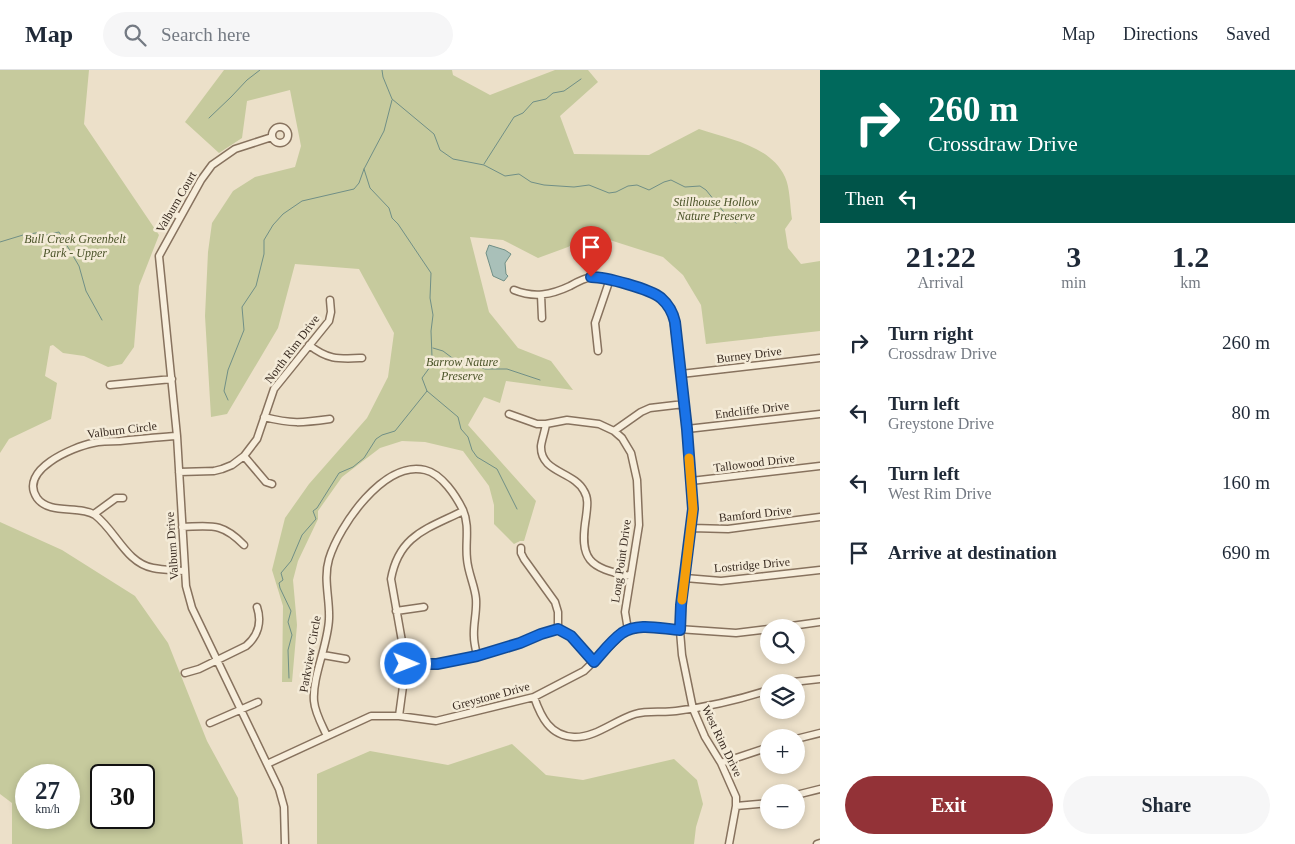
<!DOCTYPE html>
<meta charset="utf-8">
<style>
body{margin:0;font-family:Georgia,serif;background:#f6f6f7;color:#1f2937;height:100vh;display:flex;flex-direction:column;font-size:19px;white-space:nowrap}
*{box-sizing:border-box;margin:0}
p{font-size:16px;color:#747a83}
.icon{flex:none;width:28px;height:28px;fill:none;stroke:currentColor;stroke-width:2;stroke-linecap:round;stroke-linejoin:round}
.map{position:relative;flex:1;overflow:hidden}
.side{display:flex;flex-direction:column;background:#fff;width:475px}
.side>*{flex:none}
.top-card{background:#00695c;color:#fff;overflow:hidden}
.tools{position:absolute;left:760px;top:549px;display:grid;gap:10px}
.tools a{display:grid;place-items:center;width:45px;height:45px;border-radius:50%;background:#fff;box-shadow:0 2px 8px #0003;font-size:25px}
.speed{position:absolute;left:15px;top:694px;display:flex;gap:10px;font-size:25px;font-weight:700;text-align:center}
.speed>*{display:grid;place-content:center;width:65px;height:65px;border-radius:50%;background:#fff;box-shadow:0 2px 8px #0003;line-height:1}
.speed small{font-size:12px;font-weight:400}
.speed .limit{border:2px solid #111;border-radius:8px;background:#fff;color:#111}
.pin{position:absolute;display:grid;place-items:center;width:42px;height:42px;color:#fff;margin:-51px -21px;border-radius:50% 50% 50% 0;rotate:-45deg;box-shadow:0 0 5px #0007}
.pin .icon{rotate:45deg}
.me{position:absolute;width:55px;margin:-28px;rotate:91deg;stroke-linejoin:round;filter:drop-shadow(0 0 4px #0008)}
.turn{display:flex;align-items:center;gap:18px;height:105px;padding:0 25px;font-size:22px}
.turn .icon{width:65px;height:65px;stroke-width:2.5}
.turn b{display:block;font-size:35px;line-height:42px}
.then{display:flex;align-items:center;height:48px;padding:0 25px;background:#0003;gap:10px;font-size:19px}
.eta{display:flex;justify-content:space-evenly;align-items:center;height:85px;text-align:center}
.eta b{font-size:30px;font-weight:700;line-height:35px}
.action{display:flex;gap:10px;margin-top:auto;padding:10px 25px}
.action a{flex:1;height:58px;border-radius:30px;background:#933237;color:#fff;font-size:20px;font-weight:700;line-height:58px;text-align:center}
.action a+a{background:#f6f6f7;color:#1f2937}
ul{padding:0;list-style:none}
li{display:flex;align-items:center;gap:15px;height:70px;padding:0 25px}
li div{flex:1}
li b{display:block;font-size:19px}
li em{font-style:normal}
header{display:flex;align-items:center;gap:30px;box-sizing:border-box;height:70px;padding:0 25px;background:#fff;border-bottom:1px solid #e0e1e3}
header strong{font-size:24px}
nav{display:flex;gap:28px;margin-inline-start:auto;font-size:18px}
.search{width:350px;height:45px;background:#f6f6f7;display:flex;align-items:center;gap:12px;box-sizing:border-box;padding:0 18px;border-radius:28px;color:#747a83;font-size:19px}
main{display:flex;flex:1;min-height:0}
.map>svg:first-child{display:block}
.green{fill:#c6ca9d;fill-rule:evenodd}
.water{fill:#a9c0b9;stroke:#708f86}
.lines{fill:none;stroke-linecap:round;stroke-linejoin:round}
.stream{stroke:#708f86;stroke-width:1}
.minor-casing{stroke:#87725e;stroke-width:9}
.minor{stroke:#f7eedc;stroke-width:6}
.route-casing{stroke:#114b97;stroke-width:12}
.route{stroke:#1a73e8;stroke-width:9}
.slow{stroke:#f59e0b;stroke-width:9}
.labels{text-anchor:middle;stroke-width:5;stroke-linejoin:round;paint-order:stroke}
.street-label{font-size:12px;fill:#392b21;stroke:#f4ebd8}
.park-label{font-size:12px;font-style:italic;fill:#4b5429;stroke:#f4ebd8}
</style>
<header>
<strong>Map</strong>
<div class="search"><svg class="icon" aria-label="search" viewBox="0 0 24 24"><circle cx="10" cy="10" r="6"/><path d="M15 15l6 6"/></svg>Search here</div>
<nav><a>Map</a><a>Directions</a><a>Saved</a></nav>
</header>
<main>
<div class="map">
<svg width="820" height="774" viewBox="0 0 820 774">
<rect width="100%" height="100%" fill="#ece0c9"/>
<path class="green" d="M0,0H89L84,54L159,165L139,216L134,277L122,294L108,297L84,286L63,283L53,275L50,276L45,306L57,313L51,349L9,369L0,383Z
M224,0H452L453,5L490,25L555,0H588L598,12L560,46L574,84L649,85L699,59C729,69 771,76 785,107C790,117 790,137 792,149L785,159L788,178L801,194L820,191V261L706,274L701,235L683,205L663,187L591,164L568,177L538,188L503,170L470,167L489,242L518,278L551,291L573,320L506,311L500,333L484,327L468,355L536,431L524,471H520L514,474L494,454V435L489,416L463,381L425,372L402,371L380,378L342,407L318,441V449L298,491L293,510L297,555L292,612H282L283,536L272,500L285,448L309,414L367,348L388,307L394,263L359,199L295,194L278,258L227,344L211,347L205,246L208,182L212,153L233,121L255,107L295,97L301,76L290,20L247,31L242,68L219,83L185,52Z
M0,452L62,480L135,526L168,573L207,671L238,728L243,774H12V733L0,724ZM26,705H69V748H26ZM101,705H144V748H101Z
M512,674L546,705L583,710L674,689L697,710L703,734L696,757L694,774H317V704L370,681L448,695Z"/>
<path class="water" d="M489,175L505,180L511,184L505,193L506,204L508,206L504,211L493,206L486,183Z"/>
<g class="lines">
<path class="stream" d="M382,0L383,7L392,29L434,64L440,80L453,89L484,95L505,106L519,104L531,112L544,115L574,117L589,115L609,123L616,122L628,116L637,115L649,120L664,112L671,110L685,117L700,116L706,120L723,141L736,153
M209,48L231,27L247,10L260,0
M484,94L514,47L523,43L533,32L546,29L553,23L564,21L581,9
M0,172L23,165L42,162L46,165L59,162L79,196L86,221L102,250
M433,278L443,281L455,290L470,293L485,299H507L540,310
M427,321L458,347L461,359L468,367L472,380L477,387L497,399L517,439
M228,330L224,321L228,300L244,260L242,237L256,216L264,184V170L273,155L283,144L302,131L354,119L359,113L364,99L384,61L392,30
M289,608L288,580L292,565L288,552L291,541L280,518L279,513L283,510L281,503L291,491L302,465L316,449L313,441L317,438L339,403L353,397L364,388L376,369L382,365L395,361L427,321L422,308L430,297L432,287L431,261L433,245L430,228L431,203L398,154L392,148L389,138L370,118L364,99"/>
<g class="minor-casing">
<path id="minor" d="M272 65a8 8 0 1 1 16 0a8 8 0 1 1-16 0Z
M272,67L235,79L212,95L201,110L159,186L177,366L186,516L192,538L279,719L284,737L285,774
M173,143L180,147
M514,220C534,228 551,225 570,216C577,212 584,208 592,207C605,206 648,219 659,227C665,231 670,238 673,245L687,359L693,439L681,535L680,561L682,585L693,639L705,667L721,693L736,727V736L729,774
M541,225L542,248
M309,275C328,290 338,289 362,288
M598,281L595,253L610,209
M681,304L820,288
M110,315L172,309
M509,344L537,354H546L567,350L599,354L614,361L622,368L631,383L637,410L639,455L625,542L628,560
M264,347C292,354 301,353 330,349
M546,354C545,361 542,369 541,376C540,403 574,401 584,421C589,429 587,438 586,447C579,490 589,498 630,506
M687,359L820,344
M614,361L641,342L650,338L684,334
M177,366C158,367 139,369 120,371C111,371 102,371 93,373C73,377 18,400 37,428C49,445 80,435 95,445C116,461 126,493 153,498C163,500 174,500 184,501
M244,386L266,412L272,414
M179,402L214,401L222,399L232,395L244,386L257,369L274,319L329,251L331,242L330,230
M691,411L820,396
M94,444L116,428H123
M182,457C211,456 222,452 244,475
M692,458L728,459L820,447
M521,478V483L524,489L555,532L558,542V559
M685,508L721,511L820,500
M396,541L424,537
M777,558L820,552
M323,585L346,589
M406,594H437L477,586L520,573L541,564L558,559L571,566L594,592
M185,603L199,599L246,576C258,566 262,552 257,537
M793,612L820,609
M534,627C541,647 550,666 574,667C595,668 615,650 635,644C649,640 662,643 676,641C708,637 738,630 769,620
M399,646L406,594L391,509C399,465 427,459 463,441
M210,653L258,632
M327,666C322,655 315,643 314,631C312,607 328,575 329,549C330,529 323,509 329,489C339,456 384,390 425,400C442,404 456,426 463,440C470,456 465,473 467,489C468,503 475,516 476,529C477,542 473,555 474,567C474,573 476,580 477,586
M796,669L820,663
M721,693L769,677
M267,694L371,646H399L436,651L534,627L584,601L622,564L628,560L649,557L736,563L769,559
M796,725L820,719
M736,736L769,733
M817,774L820,773"/>
</g>
<use href="#minor" class="minor"/>
</g>
<g class="lines">
<g class="route-casing">
<path id="route" d="M406,594H437L477,586L520,573L541,564L558,559L571,566L594,592C603,582 611,571 622,563C638,552 662,559 680,560L681,535L693,439L687,359L675,252C673,243 669,235 661,228C650,219 606,207 591,207"/>
</g>
<use href="#route" class="route"/>
<path class="slow" d="M682,530L693,439L689,388"/>
</g>
<g class="labels">
<g class="street-label">
<text transform="translate(176 132) rotate(-60)" y="4">Valburn Court</text>
<text transform="translate(292 279) rotate(-53)" y="4">North Rim Drive</text>
<text transform="translate(749 285) rotate(-7)" y="4">Burney Drive</text>
<text transform="translate(752 340) rotate(-7)" y="4">Endcliffe Drive</text>
<text transform="translate(122 360) rotate(-7)" y="4">Valburn Circle</text>
<text transform="translate(754 393) rotate(-7)" y="4">Tallowood Drive</text>
<text transform="translate(755 444) rotate(-6)" y="4">Bamford Drive</text>
<text transform="translate(172 476) rotate(-94)" y="4">Valburn Drive</text>
<text transform="translate(621 491) rotate(-82)" y="4">Long Point Drive</text>
<text transform="translate(752 495) rotate(-5)" y="4">Lostridge Drive</text>
<text transform="translate(310 584) rotate(-80)" y="4">Parkview Circle</text>
<text transform="translate(491 626) rotate(-15)" y="4">Greystone Drive</text>
<text transform="translate(722 671) rotate(64)" y="4">West Rim Drive</text>
</g>
<g class="park-label">
<text x="716" y="136">Stillhouse Hollow<tspan x="716" dy="14">Nature Preserve</tspan></text>
<text x="75" y="173">Bull Creek Greenbelt<tspan x="75" dy="14">Park - Upper</tspan></text>
<text x="462" y="296">Barrow Nature<tspan x="462" dy="14">Preserve</tspan></text>
</g>
</g>
</svg>
<div class="tools">
<a><svg class="icon" aria-label="search" viewBox="0 0 24 24"><circle cx="10" cy="10" r="6"/><path d="M15 15l6 6"/></svg></a>
<a><svg class="icon" aria-label="layers" viewBox="0 0 24 24"><path d="M12 4l9 5-9 5-9-5zM3 14l9 5 9-5"/></svg></a>
<a>+</a>
<a>−</a>
</div>
<div class="speed"><div>27<small>km/h</small></div><div class="limit">30</div></div>
<div class="pin" style="left:591px;top:207px;background:#d93025"><svg class="icon" aria-label="arrive" viewBox="0 0 24 24"><path d="M6 21V4h12l-3 4 3 4H6"/></svg></div>
<svg class="me" style="left:406px;top:594px" viewBox="-20 -20 40 40"><circle r="17" fill="#1a73e8" stroke="#fff" stroke-width="3"/><path d="M0-11L8 9 0 5-8 9z" fill="#fff"/></svg>
</div>
<section class="side">
<div class="top-card">
<div class="turn"><svg class="icon" aria-label="right" viewBox="0 0 24 24"><path d="M7 20v-9h11M14 6l5 5-5 5"/></svg><div><b>260 m</b>Crossdraw Drive</div></div>
<div class="then">Then<svg class="icon" aria-label="left" viewBox="0 0 24 24"><path d="M17 20v-9H6M10 6l-5 5 5 5"/></svg></div>
</div>
<div class="eta">
<div><b>21:22</b><p>Arrival</p></div>
<div><b>3</b><p>min</p></div>
<div><b>1.2</b><p>km</p></div>
</div>
<ul>
<li><svg class="icon" aria-label="right" viewBox="0 0 24 24"><path d="M7 20v-9h11M14 6l5 5-5 5"/></svg><div><b>Turn right</b><p>Crossdraw Drive</p></div><em>260 m</em></li>
<li><svg class="icon" aria-label="left" viewBox="0 0 24 24"><path d="M17 20v-9H6M10 6l-5 5 5 5"/></svg><div><b>Turn left</b><p>Greystone Drive</p></div><em>80 m</em></li>
<li><svg class="icon" aria-label="left" viewBox="0 0 24 24"><path d="M17 20v-9H6M10 6l-5 5 5 5"/></svg><div><b>Turn left</b><p>West Rim Drive</p></div><em>160 m</em></li>
<li><svg class="icon" aria-label="arrive" viewBox="0 0 24 24"><path d="M6 21V4h12l-3 4 3 4H6"/></svg><div><b>Arrive at destination</b></div><em>690 m</em></li>
</ul>
<div class="action"><a>Exit</a><a>Share</a></div>
</section>
</main>
